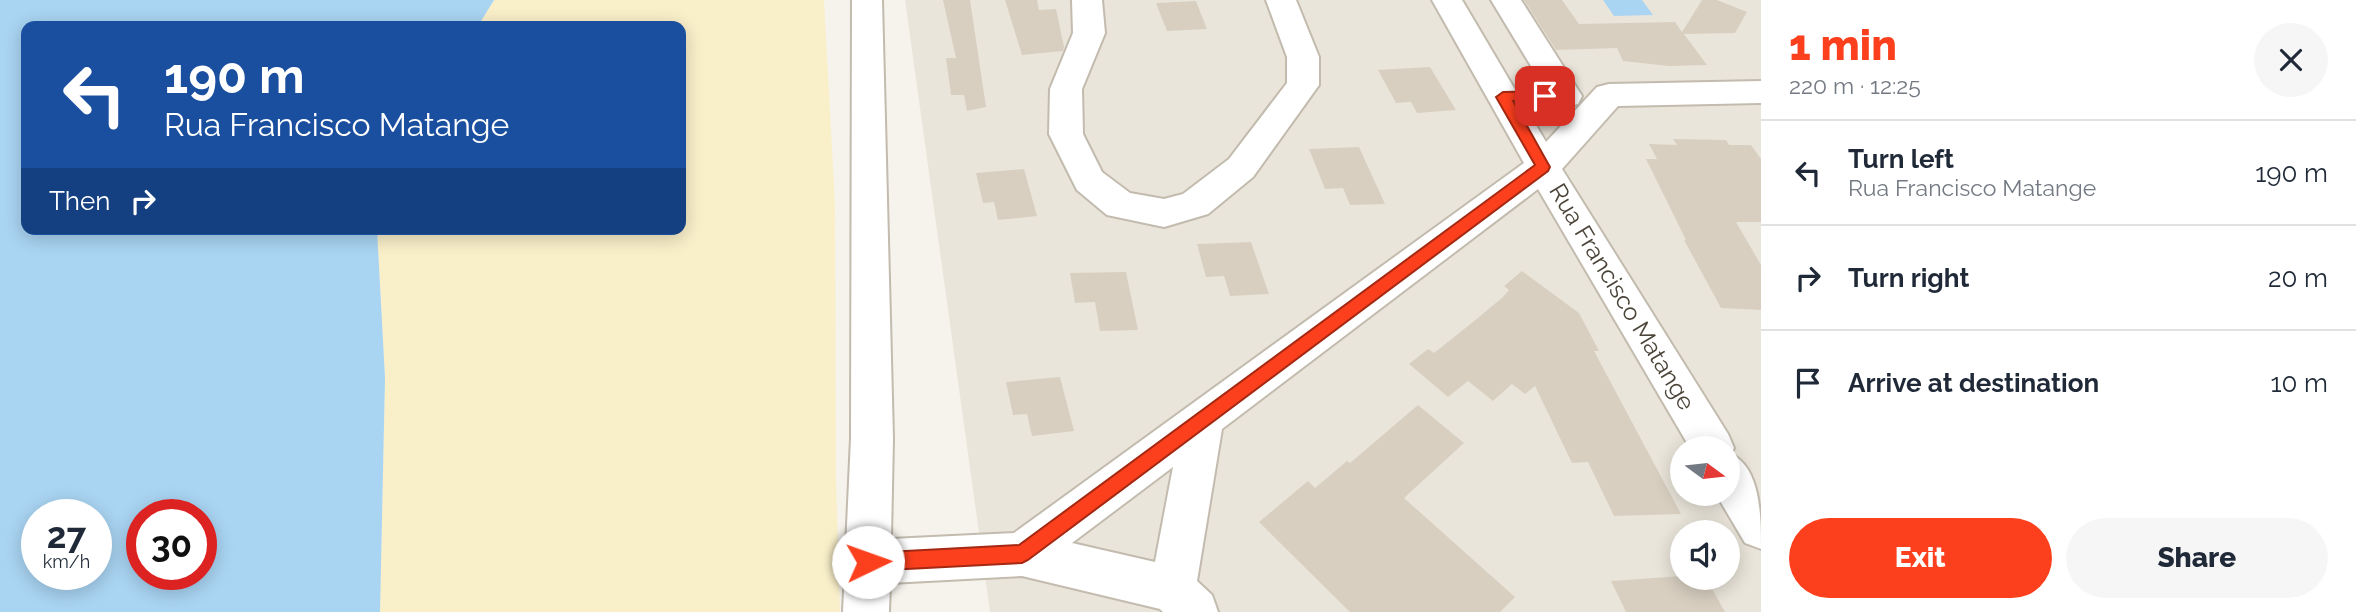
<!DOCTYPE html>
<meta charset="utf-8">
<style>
body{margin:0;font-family:Raleway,sans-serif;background:#f6f6f7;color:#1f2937;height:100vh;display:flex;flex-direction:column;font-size:26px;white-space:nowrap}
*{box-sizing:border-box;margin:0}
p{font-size:23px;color:#747a83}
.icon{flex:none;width:38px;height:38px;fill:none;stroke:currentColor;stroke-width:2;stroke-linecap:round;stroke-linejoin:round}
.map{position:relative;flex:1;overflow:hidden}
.panel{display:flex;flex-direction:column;background:#fff;width:595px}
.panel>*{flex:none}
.guide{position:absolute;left:21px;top:21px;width:665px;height:214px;border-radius:14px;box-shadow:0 4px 18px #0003;background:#1a4fa0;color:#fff;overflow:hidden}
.needle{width:46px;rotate:105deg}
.controls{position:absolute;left:1670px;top:436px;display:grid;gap:14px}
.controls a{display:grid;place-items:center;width:70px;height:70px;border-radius:50%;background:#fff;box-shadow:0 4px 18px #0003;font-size:35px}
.speed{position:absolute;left:21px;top:499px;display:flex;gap:14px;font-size:35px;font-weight:700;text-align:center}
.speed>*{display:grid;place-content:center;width:91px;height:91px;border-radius:50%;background:#fff;box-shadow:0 4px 18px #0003;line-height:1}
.speed small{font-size:18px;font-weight:400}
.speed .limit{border:10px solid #d22;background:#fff;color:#111}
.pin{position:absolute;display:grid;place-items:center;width:60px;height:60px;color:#fff;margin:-30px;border-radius:14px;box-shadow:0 4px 10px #0006}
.me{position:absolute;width:77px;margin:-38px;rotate:87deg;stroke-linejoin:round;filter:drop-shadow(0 0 5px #0008)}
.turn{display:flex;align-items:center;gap:24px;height:147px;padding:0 28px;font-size:32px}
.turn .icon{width:91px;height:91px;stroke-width:2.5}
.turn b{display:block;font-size:49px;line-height:60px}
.then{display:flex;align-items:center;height:66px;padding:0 28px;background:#0003;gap:14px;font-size:26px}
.round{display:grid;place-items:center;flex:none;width:74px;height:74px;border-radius:37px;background:#f6f6f7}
.summary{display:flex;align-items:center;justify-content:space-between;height:119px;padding:0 28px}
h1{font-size:42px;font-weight:800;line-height:52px;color:#fc3f1d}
.action{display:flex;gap:14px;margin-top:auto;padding:14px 28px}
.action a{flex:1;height:80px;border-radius:42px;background:#fc3f1d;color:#fff;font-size:28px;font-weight:800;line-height:80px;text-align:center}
.action a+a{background:#f6f6f7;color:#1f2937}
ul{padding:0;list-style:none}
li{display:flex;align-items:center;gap:21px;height:105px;padding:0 28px;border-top:2px solid #e0e1e3}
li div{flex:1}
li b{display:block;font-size:26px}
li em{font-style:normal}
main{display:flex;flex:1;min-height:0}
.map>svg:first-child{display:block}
.residential{fill:#eae5da;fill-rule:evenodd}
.sand{fill:#f9efc9}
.water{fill:#a9d4f2;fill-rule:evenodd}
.building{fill:#d8cfc1}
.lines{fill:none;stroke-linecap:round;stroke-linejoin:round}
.minor-casing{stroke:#c2bbae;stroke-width:4}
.minor{fill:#fff;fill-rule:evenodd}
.route{fill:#fc3f1d;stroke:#a42913;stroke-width:2}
.labels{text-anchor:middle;stroke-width:7;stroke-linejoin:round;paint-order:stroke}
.street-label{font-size:24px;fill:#4b4439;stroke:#fff}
</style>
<main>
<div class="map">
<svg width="1761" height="612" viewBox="0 0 1761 612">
<rect width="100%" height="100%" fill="#f6f3ec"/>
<path class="residential" d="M905,0H1761V612H990ZM1682,448H1727V494H1682ZM1682,532H1727V578H1682Z"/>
<path class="sand" d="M494,0H824L835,204L836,478L840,612H380L385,378L377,229H681V26H478Z"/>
<path class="water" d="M0,0H494L478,26H26V229H377L385,378L380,612H0ZM96,514V574H37V514ZM142,514H201V574H142Z
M1603,0H1642L1653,15L1614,16Z"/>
<path class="building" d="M943,0H970L986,107L967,111L964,95H951L946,58H956Z
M1005,0H1037L1039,10L1056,9L1064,47L1063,51L1022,55Z
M1524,0H1562L1579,24L1675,22L1682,32L1702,0H1717L1747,12L1735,33L1684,34L1707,65L1669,66L1623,61L1617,48L1556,50Z
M1196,1L1207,29L1167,31L1156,3Z
M1430,67L1456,110L1417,113L1411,102L1396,103L1378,70Z
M1673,139L1726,140L1729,145H1751L1761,159V222H1736L1761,265V310L1721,308L1684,240H1686L1646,159H1657L1649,144L1677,145Z
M1359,147L1385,204L1350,205L1343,188L1325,189L1309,149Z
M1024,169L1037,216L998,220L994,202L983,203L976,173Z
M1251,242L1269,294L1230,296L1224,276L1206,277L1197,244Z
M1522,271L1579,313L1599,351H1594L1681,514L1614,516L1588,462L1572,463L1535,386L1525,394L1512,384L1493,401L1468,381L1448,397L1409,364L1428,349L1434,353L1473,322L1503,297L1509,290L1504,286Z
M1126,272L1138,330L1100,331L1095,302L1075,303L1070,273Z
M1060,377L1074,431L1032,436L1027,414L1013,415L1006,382Z
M1418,405L1464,443L1404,498L1515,597L1500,612H1350L1259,522L1308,481L1315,488L1347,461L1350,463Z
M1682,576L1685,579L1706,578L1725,612H1626L1611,581Z"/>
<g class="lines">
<g class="minor-casing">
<path id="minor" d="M852,0H882L893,438L891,539L1014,533L1524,163L1432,0H1462L1546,142L1597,87L1609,84L1761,81V103L1618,106L1562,169L1728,434L1734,448L1731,454C1761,468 1761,517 1761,549L1745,543L1716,494H1727V448H1690L1538,189L1222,429L1197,581L1212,595L1218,612H1163L1160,609L1022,576L890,583L889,612H843L851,438ZM1173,467L1155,562L1072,543Z
M1072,0H1102L1105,33L1082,89L1083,134L1102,172L1130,193L1164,199L1183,194L1229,159L1287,83V57L1266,0H1296L1319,57V85L1253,177L1208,214L1164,227L1107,215L1077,190L1049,134L1050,89L1073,33Z
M1491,0H1521L1582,96L1578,104L1566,107L1554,104Z"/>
</g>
<use href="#minor" class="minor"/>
</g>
<path class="route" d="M1545,91L1550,93V99L1513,101L1550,167L1548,171L1028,560L1022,563L868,571L861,568L858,562L861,555L868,553L1019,545L1535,165L1496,97L1503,92Z"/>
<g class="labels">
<g class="street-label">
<text transform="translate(1622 297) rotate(59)" y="8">Rua Francisco Matange</text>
</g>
</g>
</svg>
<div class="controls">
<a><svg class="needle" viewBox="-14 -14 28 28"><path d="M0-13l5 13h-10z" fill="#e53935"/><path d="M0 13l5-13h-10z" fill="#747a83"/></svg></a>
<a><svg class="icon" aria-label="sound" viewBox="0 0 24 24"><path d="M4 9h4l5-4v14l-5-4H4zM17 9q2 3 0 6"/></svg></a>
</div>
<div class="speed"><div>27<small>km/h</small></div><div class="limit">30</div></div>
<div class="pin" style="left:1545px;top:96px;background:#d93025"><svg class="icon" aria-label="arrive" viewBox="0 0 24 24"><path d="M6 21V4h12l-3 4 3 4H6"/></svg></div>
<svg class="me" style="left:868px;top:562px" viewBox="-20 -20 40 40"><circle r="19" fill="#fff"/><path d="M0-13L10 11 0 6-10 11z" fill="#fc3f1d"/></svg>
<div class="guide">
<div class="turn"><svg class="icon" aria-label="left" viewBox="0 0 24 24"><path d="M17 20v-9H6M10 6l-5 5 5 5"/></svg><div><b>190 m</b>Rua Francisco Matange</div></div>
<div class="then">Then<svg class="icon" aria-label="right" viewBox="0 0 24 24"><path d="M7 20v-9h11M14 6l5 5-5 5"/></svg></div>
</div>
</div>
<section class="panel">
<div class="summary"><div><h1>1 min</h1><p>220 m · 12:25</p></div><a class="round"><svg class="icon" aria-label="close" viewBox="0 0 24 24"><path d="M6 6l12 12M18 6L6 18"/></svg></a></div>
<ul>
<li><svg class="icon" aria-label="left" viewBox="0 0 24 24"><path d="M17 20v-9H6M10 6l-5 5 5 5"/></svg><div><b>Turn left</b><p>Rua Francisco Matange</p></div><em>190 m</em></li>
<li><svg class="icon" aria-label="right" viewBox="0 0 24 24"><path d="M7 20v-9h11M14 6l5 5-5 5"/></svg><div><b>Turn right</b></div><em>20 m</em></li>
<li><svg class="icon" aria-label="arrive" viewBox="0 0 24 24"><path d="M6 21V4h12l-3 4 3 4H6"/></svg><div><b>Arrive at destination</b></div><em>10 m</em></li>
</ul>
<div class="action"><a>Exit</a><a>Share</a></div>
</section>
</main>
